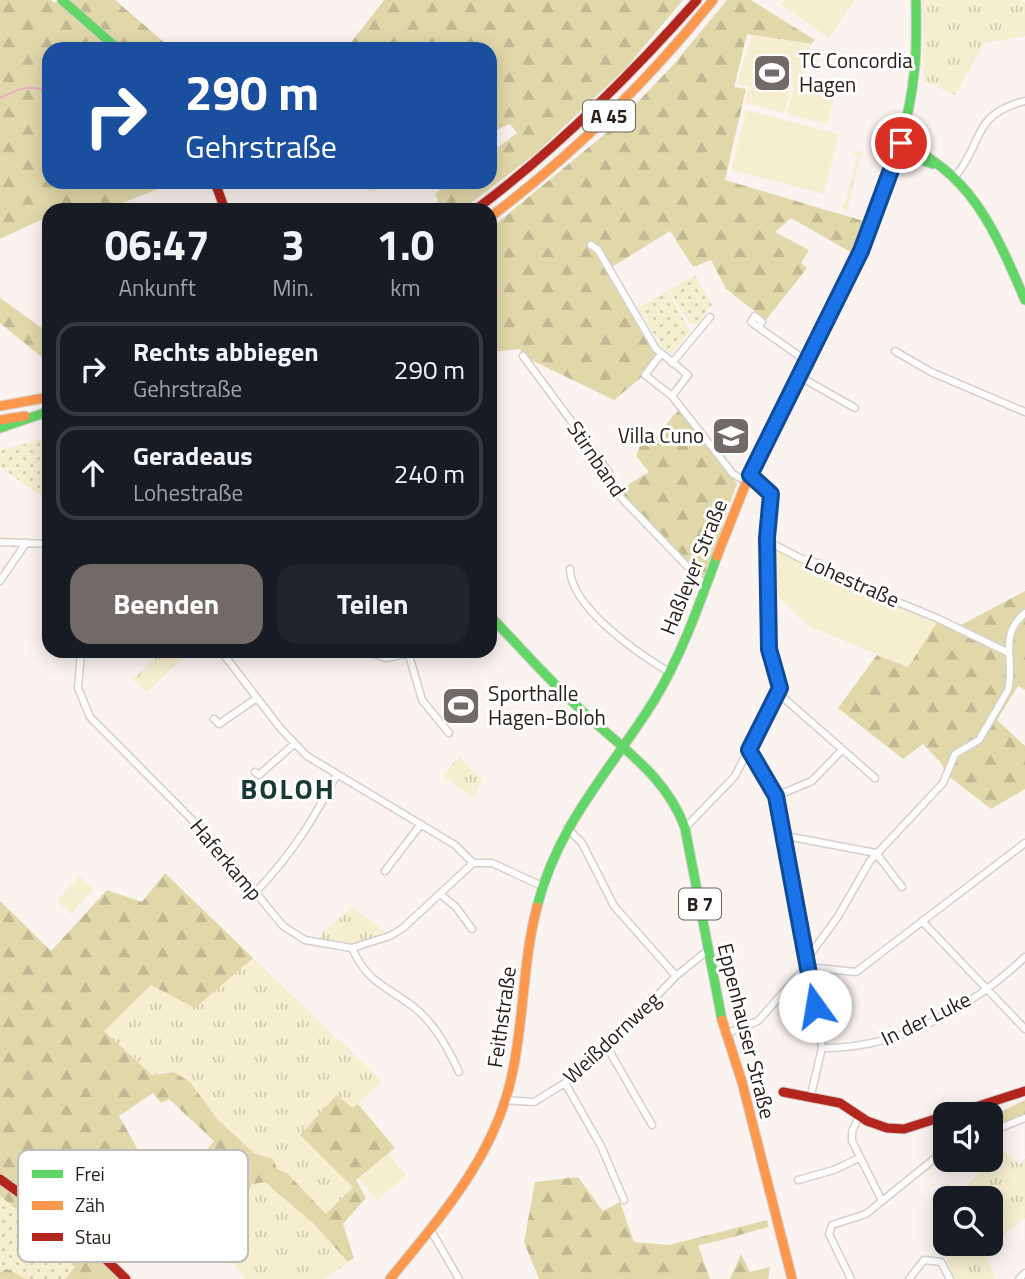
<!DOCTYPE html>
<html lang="de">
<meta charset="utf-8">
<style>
body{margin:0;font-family:"Titillium Web",sans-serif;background:#20242c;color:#f1f3f6;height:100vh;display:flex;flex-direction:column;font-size:26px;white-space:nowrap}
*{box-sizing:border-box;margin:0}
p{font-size:23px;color:#9ea1a6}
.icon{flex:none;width:38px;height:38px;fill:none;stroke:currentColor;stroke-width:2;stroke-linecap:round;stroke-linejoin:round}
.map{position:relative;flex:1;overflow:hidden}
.panel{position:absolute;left:42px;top:203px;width:455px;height:455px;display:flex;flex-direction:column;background:#171b24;border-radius:21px;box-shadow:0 4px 18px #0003}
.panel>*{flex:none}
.hud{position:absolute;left:42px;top:42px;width:455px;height:147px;border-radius:21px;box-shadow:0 4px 18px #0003;background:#1a4fa0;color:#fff;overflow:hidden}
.fabs{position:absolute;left:933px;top:1102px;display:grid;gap:14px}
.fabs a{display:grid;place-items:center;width:70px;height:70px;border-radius:14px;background:#171b24;box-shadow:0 4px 18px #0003;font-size:35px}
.pin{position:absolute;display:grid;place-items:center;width:60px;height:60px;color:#fff;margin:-30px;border:4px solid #fff;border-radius:50%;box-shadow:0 2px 7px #0007}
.me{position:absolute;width:77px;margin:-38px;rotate:347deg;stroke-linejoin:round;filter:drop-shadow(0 0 5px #0008)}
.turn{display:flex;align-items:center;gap:24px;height:147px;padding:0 28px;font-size:32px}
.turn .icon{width:91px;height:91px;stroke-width:2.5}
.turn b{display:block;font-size:49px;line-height:60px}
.eta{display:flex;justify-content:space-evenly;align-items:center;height:119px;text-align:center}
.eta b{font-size:42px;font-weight:700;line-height:49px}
.button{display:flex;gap:14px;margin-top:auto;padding:14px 28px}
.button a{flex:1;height:80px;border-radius:21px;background:#726a66;color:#fff;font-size:28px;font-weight:700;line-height:80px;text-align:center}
.button a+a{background:#20242c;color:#f1f3f6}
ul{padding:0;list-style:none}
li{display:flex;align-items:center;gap:21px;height:94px;margin:0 14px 10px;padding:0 14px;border:4px solid #363941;border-radius:21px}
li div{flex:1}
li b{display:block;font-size:26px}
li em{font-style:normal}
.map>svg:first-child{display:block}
.grass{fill:url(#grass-tufts)}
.forest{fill:url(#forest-firs);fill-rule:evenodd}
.garden{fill:url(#garden-dots)}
.pitch{fill:#f5eecf}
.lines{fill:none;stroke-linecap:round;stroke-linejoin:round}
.stream{stroke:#e8aec2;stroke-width:2}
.street-casing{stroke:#d6cfcb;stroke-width:9}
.fast-casing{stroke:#d6cfcb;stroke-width:11}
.slow-casing{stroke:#d6cfcb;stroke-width:11}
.jam-casing{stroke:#d6cfcb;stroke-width:11}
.street{stroke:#fefdfd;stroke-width:6}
.fast{stroke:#63d668;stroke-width:9}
.slow{stroke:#ff974d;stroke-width:9}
.jam{stroke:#b3261e;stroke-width:9}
.route-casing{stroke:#114b97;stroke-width:18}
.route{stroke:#1a73e8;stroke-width:12}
.labels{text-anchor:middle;stroke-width:6;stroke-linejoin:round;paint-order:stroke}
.shield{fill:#fff;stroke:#69635f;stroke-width:2}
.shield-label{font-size:19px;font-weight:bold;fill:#29201b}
.poi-label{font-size:21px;fill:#29201b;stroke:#fff;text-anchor:start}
.street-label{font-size:21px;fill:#29201b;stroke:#fff}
.district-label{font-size:28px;font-weight:bold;letter-spacing:2px;fill:#183933;stroke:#fff}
.key{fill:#fff;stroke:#bfbcbb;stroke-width:2}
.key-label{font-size:19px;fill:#29201b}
</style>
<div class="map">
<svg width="1025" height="1279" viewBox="0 0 1025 1279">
<defs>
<pattern id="grass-tufts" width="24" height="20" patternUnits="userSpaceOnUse" patternTransform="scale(1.75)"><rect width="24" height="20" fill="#f5eecf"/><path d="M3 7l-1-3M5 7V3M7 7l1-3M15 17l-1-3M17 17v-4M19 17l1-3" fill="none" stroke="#d2ccb1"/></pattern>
<pattern id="forest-firs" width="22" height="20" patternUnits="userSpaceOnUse" patternTransform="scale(1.75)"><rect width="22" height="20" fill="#e1d8aa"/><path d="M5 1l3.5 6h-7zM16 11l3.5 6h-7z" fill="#c1b992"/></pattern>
<pattern id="garden-dots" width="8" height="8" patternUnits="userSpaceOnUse" patternTransform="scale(1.75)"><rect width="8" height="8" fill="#f5eecf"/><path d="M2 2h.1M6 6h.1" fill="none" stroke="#d2ccb1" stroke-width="1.8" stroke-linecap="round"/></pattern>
</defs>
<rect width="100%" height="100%" fill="#faf3f0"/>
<path class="grass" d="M922,0H1020L1025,3V36L984,43L955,95L924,81Z
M860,150L864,156L860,157L848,205L851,208L845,211L840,204H845L857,156L853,154Z
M337,182H389L374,191Z
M161,651H172L183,658L147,692L133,680Z
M459,757L483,780L473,798L443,776Z
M353,907L390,936L352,948L318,943L322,933Z
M253,958L382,1081L353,1109L336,1095L353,1187L326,1214L287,1173L277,1169L263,1154L254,1153L218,1120L190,1082L163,1072L153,1075L104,1031L152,985L195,1008Z
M1003,1150L1020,1165L1025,1158V1218L984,1250L995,1279H954L947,1259L961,1244H990V1199H953Z
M265,1181C297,1204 322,1233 348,1262L325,1279H245L218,1240L237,1219L252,1184Z"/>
<path class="forest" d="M0,0H51L55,3L58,0H115L172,49H49V182H175L105,210H49V216L0,239Z
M384,0H683L626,68L535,154L462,210H422L438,201L435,194L451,182H490V153L517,133L510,124L490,133V49H346Z
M727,0H751L815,40L811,44L747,34L734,87L746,89L725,180L867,222L852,253L791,218L775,232L809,250L801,263L807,268L766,320L726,289L711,260L693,267L670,231L612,267L659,353L643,376L614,400L523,356L520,349L490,352V229L617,124L674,64Z
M0,298L49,333V363L0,323Z
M681,406L737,484L724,520L706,586L616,492L649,472L636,456L642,441L641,429L654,440Z
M1025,591V690L1018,686L997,720L1025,746V789L991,809L947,775L941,763L923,744L903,759L838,708L877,655L908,667L939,619L959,626Z
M165,873L253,958L195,1008L151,985L104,1031L152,1075L174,1072L190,1082L218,1120L254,1153L273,1159L277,1169L287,1173L326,1214L353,1187L300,1135L337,1095L352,1108L358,1104L395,1148L356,1180L366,1198L343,1224L354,1258L348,1262L314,1224L265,1182L252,1184L237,1219L218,1240L176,1186L116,1244L111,1267L121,1279H0V901L51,951L107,890L142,902ZM153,1093L161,1103L169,1099L214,1141L176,1186L147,1166L119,1116Z
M1025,1100V1115L991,1129L992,1116Z
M578,1177L603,1211L620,1202L634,1242L669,1245L767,1220L769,1227C745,1233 723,1241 698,1245L710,1279H539L524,1242L535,1182Z
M741,1254L750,1272L770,1267L768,1279H730Z"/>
<path class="garden" d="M695,275L712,305L697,324L689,323L669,290Z
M667,291L690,331L672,354L663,348L638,308Z
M49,438V501L0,467V450Z
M0,1196L55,1240L58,1238L75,1267L65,1279H26L7,1269L0,1272Z"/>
<path class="pitch" d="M784,0H855L829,38L781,5Z
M752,35L811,44L801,89L834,97L827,124L787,114L794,86H791L784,113L745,103L749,87L737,84Z
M746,110L839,134L824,194L731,170Z
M772,544L821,564L849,582L939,619L908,667L806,625L773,591Z
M79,876L93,889L71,914L57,901Z
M389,1154L406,1176L377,1200L359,1178Z"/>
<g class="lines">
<path class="stream" d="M0,98C17,89 31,83 49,93"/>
<g class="street-casing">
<path id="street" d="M955,177C985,140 971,115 1025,101
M591,245L598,250L656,349L688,375L672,396
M758,327L751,322L755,316L762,322L758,327L805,360
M895,351L931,372L1025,412
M661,354L645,375L672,396L733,474L747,482
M523,356L609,472L611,487L706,586
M672,363L710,317
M797,375L855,408
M750,475L771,494L769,542L802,559L821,564L849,582L939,619L1007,652
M0,542L49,544
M570,569C571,608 639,654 669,672
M0,581L26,543
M81,651L78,688L90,717L214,842L283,926L305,940L352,948L390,936L403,928L473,863
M221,651L281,729L307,756L455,845L473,863H492L542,886
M365,651L386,658L422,651
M409,655L422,700L449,733
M778,693L875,778
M214,719L219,724L257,698
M749,750L776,796L786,836L822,1048L811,1095
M255,772L259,775L294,744
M776,796L812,781L842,750
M567,828L582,843L614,906L676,976
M685,828L735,776L780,688L769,649V542
M786,836L876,853
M876,853L902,887
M385,871L421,824
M254,894C291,855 313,821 337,774
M440,894L456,907L472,929
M922,921L1025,1029
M352,948C368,984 387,986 415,1008C435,1024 449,1050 459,1072
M806,960L837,918L870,861L943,783L955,754L979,740L1008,690C1016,662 997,636 1025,613
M806,967L856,972L1025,843
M728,1033L758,1021L806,967
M607,1047L652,1125
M822,1048C898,1049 971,1008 1025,957
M565,1083L601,1146L624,1200
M506,1100L534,1102L565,1083L607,1047L676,976L707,951
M859,1116L852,1132V1141L882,1201
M990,1132L1025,1118
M798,1180L834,1170L859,1158
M430,1229L459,1279
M851,1279L829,1234L832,1225L866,1214L945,1150
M909,1279L924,1260L941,1262L950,1279
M1019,1279L1025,1273"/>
</g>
<g class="fast-casing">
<path id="fast" d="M62,0L118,49
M901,143C972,173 996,233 1025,300
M899,152L933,164
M856,259C885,199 909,132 915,65C917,43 916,21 916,0
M0,428L47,412
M490,616C520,647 548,679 580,709C619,746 666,775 685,828L722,1020
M537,907C558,823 611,770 655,699C682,654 699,605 717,556"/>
</g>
<g class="slow-casing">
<path id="slow" d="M490,217C574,154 647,82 713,0
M0,406L49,397
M0,420L25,416
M717,556L750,473L856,259
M722,1020L742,1082L792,1279
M390,1279C442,1215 497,1154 513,1070C524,1017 523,960 537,907"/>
</g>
<g class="jam-casing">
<path id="jam" d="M215,182L225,210
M475,210C558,148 629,77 697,0
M783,1092L840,1103L867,1121L887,1128L904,1129L945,1116
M951,1115L1025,1091
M0,1179L91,1245L126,1279"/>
</g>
<use href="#street" class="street"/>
<use href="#fast" class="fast"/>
<use href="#slow" class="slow"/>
<use href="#jam" class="jam"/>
</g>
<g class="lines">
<g class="route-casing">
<path id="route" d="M815,1006L776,796L749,750L780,688L769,649L767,538L771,494L750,475L861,251L901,143"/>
</g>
<use href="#route" class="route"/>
</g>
<defs>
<g id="stadium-square" transform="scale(2.0125)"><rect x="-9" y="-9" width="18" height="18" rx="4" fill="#726a66" stroke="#fff"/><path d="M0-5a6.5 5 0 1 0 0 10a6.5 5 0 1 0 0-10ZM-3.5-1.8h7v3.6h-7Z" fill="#fff"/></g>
<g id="school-square" transform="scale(2.0125)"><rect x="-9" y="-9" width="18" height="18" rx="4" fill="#726a66" stroke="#fff"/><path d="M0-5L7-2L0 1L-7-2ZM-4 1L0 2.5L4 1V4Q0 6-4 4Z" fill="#fff"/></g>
</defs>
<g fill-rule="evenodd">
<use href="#stadium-square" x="772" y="73"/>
<use href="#school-square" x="731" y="436"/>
<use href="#stadium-square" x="461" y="706"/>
</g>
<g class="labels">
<g class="shield">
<rect x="583" y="100.5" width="52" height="31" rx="5"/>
<rect x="679" y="888.5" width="42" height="31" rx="5"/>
</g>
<g class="shield-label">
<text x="609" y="123">A 45</text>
<text x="700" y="911">B 7</text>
</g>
<g class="poi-label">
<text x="799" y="68">TC Concordia<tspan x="799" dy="24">Hagen</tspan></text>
<text x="704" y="443" text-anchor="end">Villa Cuno</text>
<text x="488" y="701">Sporthalle<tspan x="488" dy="24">Hagen-Boloh</tspan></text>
</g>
<g class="street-label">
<text transform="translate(596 459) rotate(56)" y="7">Stirnband</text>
<text transform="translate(694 567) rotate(-68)" y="7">Haßleyer Straße</text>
<text transform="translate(852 581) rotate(24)" y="7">Lohestraße</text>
<text transform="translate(226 860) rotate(50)" y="7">Haferkamp</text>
<text transform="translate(502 1017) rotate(-82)" y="7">Feithstraße</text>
<text transform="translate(926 1019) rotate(-26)" y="7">In der Luke</text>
<text transform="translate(746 1031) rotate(76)" y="7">Eppenhauser Straße</text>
<text transform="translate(612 1038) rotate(-43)" y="7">Weißdornweg</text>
</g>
<g class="district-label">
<text x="288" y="799">BOLOH</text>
</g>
</g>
<rect x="18" y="1150" width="230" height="112" rx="10" class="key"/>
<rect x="32" y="1170" width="31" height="8" fill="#63d668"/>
<rect x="32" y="1201" width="31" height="9" fill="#ff974d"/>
<rect x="32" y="1233" width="31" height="8" fill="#b3261e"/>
<g class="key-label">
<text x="75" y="1181">Frei</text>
<text x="75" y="1212">Zäh</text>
<text x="75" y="1244">Stau</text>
</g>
</svg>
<div class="fabs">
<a><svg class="icon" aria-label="sound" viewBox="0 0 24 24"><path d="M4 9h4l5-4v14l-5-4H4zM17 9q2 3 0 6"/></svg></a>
<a><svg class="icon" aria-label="search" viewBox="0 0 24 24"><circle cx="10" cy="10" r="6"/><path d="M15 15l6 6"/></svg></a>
</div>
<div class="pin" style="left:901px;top:143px;background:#d93025"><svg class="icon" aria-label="arrive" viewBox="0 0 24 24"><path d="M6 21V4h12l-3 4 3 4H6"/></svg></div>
<svg class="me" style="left:815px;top:1006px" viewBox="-20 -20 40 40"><circle r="19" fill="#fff"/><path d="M0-13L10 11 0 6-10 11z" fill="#1a73e8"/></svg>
<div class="hud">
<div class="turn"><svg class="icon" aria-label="right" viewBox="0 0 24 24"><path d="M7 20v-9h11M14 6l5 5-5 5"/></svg><div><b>290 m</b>Gehrstraße</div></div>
</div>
<section class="panel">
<div class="eta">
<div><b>06:47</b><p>Ankunft</p></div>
<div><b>3</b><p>Min.</p></div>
<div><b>1.0</b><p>km</p></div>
</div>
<ul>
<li><svg class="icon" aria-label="right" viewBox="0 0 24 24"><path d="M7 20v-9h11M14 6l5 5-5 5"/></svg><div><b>Rechts abbiegen</b><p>Gehrstraße</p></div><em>290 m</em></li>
<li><svg class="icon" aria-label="ahead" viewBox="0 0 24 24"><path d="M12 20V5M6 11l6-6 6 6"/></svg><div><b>Geradeaus</b><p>Lohestraße</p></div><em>240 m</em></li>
</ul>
<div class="button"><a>Beenden</a><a>Teilen</a></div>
</section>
</div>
